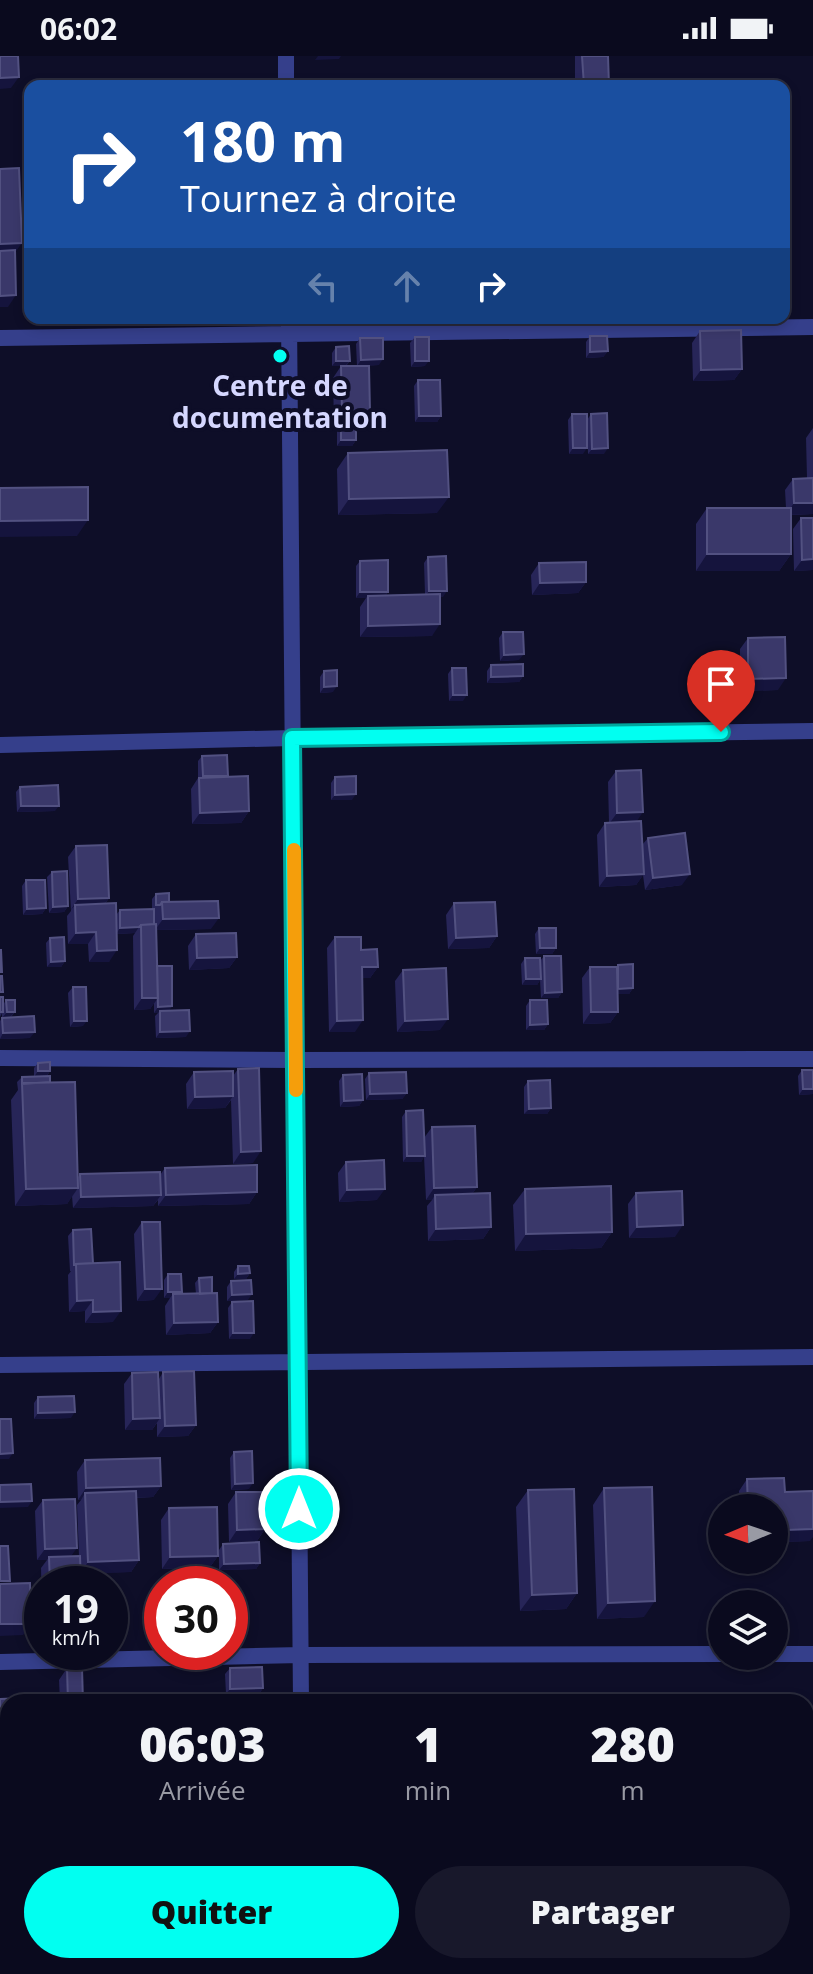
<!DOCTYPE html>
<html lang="fr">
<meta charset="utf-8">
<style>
body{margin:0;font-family:"Open Sans",sans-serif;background:#18182b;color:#f1f3f6;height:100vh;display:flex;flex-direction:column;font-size:30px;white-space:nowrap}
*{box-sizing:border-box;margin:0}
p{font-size:26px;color:#999aa4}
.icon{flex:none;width:44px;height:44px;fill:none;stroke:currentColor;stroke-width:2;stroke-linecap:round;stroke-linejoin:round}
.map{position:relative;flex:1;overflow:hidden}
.drawer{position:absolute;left:0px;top:1638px;width:814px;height:280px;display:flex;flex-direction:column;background:#0a0a1e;border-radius:24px 24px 0 0;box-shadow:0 4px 12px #0003,0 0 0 2px #2a2b3c}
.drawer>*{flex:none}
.banner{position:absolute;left:24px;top:24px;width:766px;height:244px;border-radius:16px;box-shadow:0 4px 12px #0003,0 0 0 2px #2a2b3c;background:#1a4fa0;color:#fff;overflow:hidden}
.needle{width:52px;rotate:268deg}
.buttons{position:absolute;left:708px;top:1438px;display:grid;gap:16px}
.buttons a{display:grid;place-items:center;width:80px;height:80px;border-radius:50%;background:#0a0a1e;box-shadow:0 4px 12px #0003,0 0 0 2px #2a2b3c;font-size:40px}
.speed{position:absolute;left:24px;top:1510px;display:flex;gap:16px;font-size:40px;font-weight:700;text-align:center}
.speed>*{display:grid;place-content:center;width:104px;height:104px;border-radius:50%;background:#0a0a1e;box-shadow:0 4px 12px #0003,0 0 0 2px #2a2b3c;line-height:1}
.speed small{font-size:20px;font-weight:400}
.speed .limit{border:12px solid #d22;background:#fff;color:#111}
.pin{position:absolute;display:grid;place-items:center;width:68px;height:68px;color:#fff;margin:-82px -34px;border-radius:50% 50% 50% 0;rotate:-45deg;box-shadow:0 0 8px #0007}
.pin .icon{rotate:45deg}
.me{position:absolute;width:88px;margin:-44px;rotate:0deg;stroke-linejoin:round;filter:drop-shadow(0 0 6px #0008)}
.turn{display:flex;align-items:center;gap:28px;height:168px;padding:0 24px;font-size:36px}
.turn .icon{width:104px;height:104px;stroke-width:2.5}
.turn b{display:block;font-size:56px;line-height:68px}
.lanes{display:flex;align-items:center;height:76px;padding:0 24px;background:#0003;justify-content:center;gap:40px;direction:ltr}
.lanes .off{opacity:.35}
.eta{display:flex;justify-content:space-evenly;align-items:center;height:136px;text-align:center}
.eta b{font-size:48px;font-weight:800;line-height:56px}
.action{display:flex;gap:16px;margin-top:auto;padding:16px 24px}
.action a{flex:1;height:92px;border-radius:48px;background:#01fff1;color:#111;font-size:32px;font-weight:800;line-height:92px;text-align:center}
.action a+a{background:#18182b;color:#f1f3f6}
.status{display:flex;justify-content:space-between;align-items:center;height:56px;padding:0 40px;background:#0a0a1e;direction:ltr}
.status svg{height:22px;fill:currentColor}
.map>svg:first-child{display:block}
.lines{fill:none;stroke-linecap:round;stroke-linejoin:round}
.minor{stroke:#353f8b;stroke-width:16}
.wall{fill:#272558}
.shaded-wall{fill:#15143d}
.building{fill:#3a386a;stroke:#525181;stroke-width:2}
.route-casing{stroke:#01a69d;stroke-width:20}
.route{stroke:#01fff1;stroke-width:14}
.slow{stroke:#f59e0b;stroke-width:14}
.poi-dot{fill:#01fff1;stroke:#0e0e28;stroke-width:3}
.labels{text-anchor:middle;stroke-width:8;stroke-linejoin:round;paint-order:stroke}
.poi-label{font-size:28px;font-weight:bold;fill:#d5d7ff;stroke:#0e0e28}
</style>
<div class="status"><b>06:02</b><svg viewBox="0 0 49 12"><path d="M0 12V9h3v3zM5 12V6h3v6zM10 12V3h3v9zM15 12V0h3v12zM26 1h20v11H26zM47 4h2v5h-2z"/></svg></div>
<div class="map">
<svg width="813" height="1918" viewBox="0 0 813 1918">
<rect width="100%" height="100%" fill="#0e0e28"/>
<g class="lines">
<path class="minor" d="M286,0V30
M289,262L301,1646
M0,282L813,271
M0,689L292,682L813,675
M0,1002L296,1004L813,1003
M0,1309L813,1301
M774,1598H813
M0,1606L301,1599L722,1598
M0,1900H8
M304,1910V1918"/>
</g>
<path class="wall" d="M575,0H608L609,30H575Z
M700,275L742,313L734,324L693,325L692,287Z
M590,280L608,295L603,301L586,302V286Z
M415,281L425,310L411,311L410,287Z
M360,282L379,309L357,310L356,288Z
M336,291L350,305L346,310L370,356L362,367L334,368L333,322L341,310H332V297Z
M418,324L441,360L437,366H415L414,330Z
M572,358L583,398H569L568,364Z
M591,358L604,398H588L587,364Z
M341,368L356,384L352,390H337V374Z
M813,372V458L791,459V498L779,515H696V468L707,452H786L785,434L793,423L807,422L806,382Z
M348,397L437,457L338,459L337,413Z
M801,462L813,514L794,515L793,473Z
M428,501L443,541H440L432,580L360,581V551L366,542H356V510L360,505L388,536L386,539L425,538L424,507Z
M539,507L586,526L578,537L532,539L531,519Z
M503,576L519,604L500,605L499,582Z
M748,582L778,634L740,635V593Z
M708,601L738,630L734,636L705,637L704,607Z
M491,609L523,620L519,626L487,627V615Z
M452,612L463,645H449L448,618Z
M324,615L333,636L320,637V621Z
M202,700L249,755L241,767L192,768L191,733L198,722V705Z
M616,715L636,765L642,789L648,782L682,829L645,834L643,819L636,829L599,831L597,779L605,767H609L608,726Z
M335,721L352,744H331V727Z
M20,731L55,755L17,756L16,736Z
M76,790L109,842L105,848L116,859L120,854L152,853V843L156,838L211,873L156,874L157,911L172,950L169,954L186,981L156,982L155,960L158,957H154V947L150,953L134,954L133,880L135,877L117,878L109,906H89L88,888H68L67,860L71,855L68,801Z
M52,816L68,850L64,856L49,857L47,821Z
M26,824L46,852L42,858L23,859L22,830Z
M454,847L497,880L489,892L448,893L446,859Z
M539,872L556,892L552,898H536L535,878Z
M196,878L237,901L229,912L189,914L188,890Z
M335,881L361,894L378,911L370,922H362L355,976H329L327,892Z
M50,882L65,905L61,911H47L46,887Z
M544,900L562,936L558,942H541L540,924L537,929H522L521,908L525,902L540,905Z
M618,909L633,932L629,938H618V956L610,967L583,968L582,922L590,911H617Z
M403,914L440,974L397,976L395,925Z
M73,931L83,970L70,971L68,937Z
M0,941L3,949L6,944L15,956L11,961L30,982L0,983V965L2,962V957L0,961Z
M530,944L548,968L544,974H526V950Z
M38,1007L50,1015L47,1020L50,1026L78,1121L80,1118L160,1119L165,1112L257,1136L249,1148L158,1150V1144L153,1150L73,1152L72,1140L67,1148L15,1150L11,1044L18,1034L17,1026L22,1021L34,1020V1012Z
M238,1013L253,1107L233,1108L231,1044L225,1052L187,1053L186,1028L194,1016L233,1020Z
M802,1014L813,1038L799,1039L798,1020Z
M369,1017L407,1037L402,1043L366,1044L365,1023Z
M343,1019L363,1044L359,1050L340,1051L339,1025Z
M528,1025L551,1052L547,1058H524V1031Z
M406,1055L424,1082L432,1071L477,1131L472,1138L491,1171L483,1183L428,1185L427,1150L432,1144H426L424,1100L421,1106H403L402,1061Z
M346,1106L377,1144L339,1146L338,1117Z
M525,1133L612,1176L601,1192L515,1195L513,1149Z
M636,1137L675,1181L629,1182L628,1148Z
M142,1166L154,1244L137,1245L134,1178Z
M73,1174L93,1207L113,1266L85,1267V1255L69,1256L68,1219L71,1215H70L68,1180Z
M238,1210L250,1217L246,1223H234V1216Z
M168,1218L182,1236L180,1238H196L195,1227L199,1222L212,1237L218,1266L210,1277L166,1279L165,1250L170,1242H164V1224Z
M231,1225L248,1244L227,1245V1231Z
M232,1246L250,1283H229L228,1252Z
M163,1316L196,1369L188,1380L157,1381V1367L152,1374H125L124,1328L132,1317L159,1323Z
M38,1341L71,1362L34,1363V1347Z
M234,1396L249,1433L231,1434L230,1402Z
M85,1404L161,1430L153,1441L136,1442L139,1504L131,1516L80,1517L81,1528H42V1554L41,1512L47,1504H37L35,1455L43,1444L71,1500H79L77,1449L81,1444H78L77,1416Z
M747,1423L785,1436L810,1485L778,1486L774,1452H740L739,1435Z
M604,1432L644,1561L597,1563L593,1449Z
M528,1434L577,1537L566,1553L520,1555L516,1451Z
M236,1436L265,1473L257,1485L229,1486L228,1448Z
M169,1452L218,1500L210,1511L162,1513L161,1464Z
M223,1488L260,1507L256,1513L219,1514V1494Z
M67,1612L83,1646H60L59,1624Z
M230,1612L263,1632L259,1638H226L225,1618Z"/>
<path class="shaded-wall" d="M318,0H341L339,3L315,4Z
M19,21L11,32L0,33V22Z
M22,187L14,198L0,199V188Z
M16,239L8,251H0V240Z
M608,295L603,301L586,302L590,296Z
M383,303L379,309L357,310L361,304Z
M336,305H350L345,310H332Z
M415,305H429L425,310L411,311Z
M742,313L734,324L693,325L701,314Z
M342,356H370L362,367L334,368Z
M419,360H441L437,366H415Z
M341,384H356L352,390H337Z
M573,392H587L583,398H569Z
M608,392L604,398H588L592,393Z
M449,441L437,457L338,459L349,443Z
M794,447H813V458L786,459Z
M88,464L77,480L0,481V465Z
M707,498H791L779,515H696Z
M813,503V514L794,515L802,504Z
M586,526L578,537L532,539L540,527Z
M429,535H447L443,541H425Z
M360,536H388L384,541L368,540L366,542H356Z
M440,568L432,580L360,581L368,570Z
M524,598L519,604L500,605L504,599Z
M523,620L519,626L487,627L491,621Z
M786,622L778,634L740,635L748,623Z
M337,630L333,636L320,637L324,631Z
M738,630L734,636L705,637L709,631Z
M453,639H467L463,645H449Z
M356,738L352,744H331L335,739Z
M21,750H59L55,755L17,756Z
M249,755L241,767L192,768L200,757Z
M643,756L635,768H609L617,757Z
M644,818L636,829L599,831L607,820Z
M690,818L682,829L645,834L653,822Z
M109,842L101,853L75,849L70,855L78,843Z
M68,850L64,856L49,857L53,851Z
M46,852L42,858L23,859L27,853Z
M219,862L211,873L155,874L163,863Z
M139,871L135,877L116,878L120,872Z
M96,876L88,888H68L76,877Z
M497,880L489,892L448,893L456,882Z
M540,892H556L552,898H536Z
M117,894L109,906H89L97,895Z
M237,901L229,912L189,914L197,902Z
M65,905L61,911H47L51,906Z
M362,911H378L370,922H354Z
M526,923H541L537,929H522Z
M633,932L629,938H614L618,933Z
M562,936L558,942H541L545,937Z
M142,942H158L150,953L134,954Z
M172,950L168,956L160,955L158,957H154L158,951Z
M7,956H15L10,961L2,962Z
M591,956H618L610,967L583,968Z
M448,963L440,974L397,976L405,965Z
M363,964L355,976H329L337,965Z
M74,965H87L83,970L70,971Z
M548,968L544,974H526L530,969Z
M190,975L186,981L156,982L160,976Z
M35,976L30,982L0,983L3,977Z
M38,1015H50L46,1021H34Z
M803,1033H813V1038L799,1039Z
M407,1037L402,1043L366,1044L370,1038Z
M233,1040L225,1052L187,1053L195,1041Z
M363,1044L359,1050L340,1051L344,1045Z
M551,1052L547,1058H524L529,1053Z
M261,1095L253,1107L233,1108L241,1096Z
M407,1100H425L421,1106H403Z
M477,1131L469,1142L435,1139L432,1144H426L434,1132Z
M78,1132L67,1148L15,1150L26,1133Z
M385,1133L377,1144L339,1146L347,1134Z
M257,1136L249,1148L158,1150L166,1139Z
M161,1139L153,1150L73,1152L81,1141Z
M683,1169L675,1181L629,1182L637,1171Z
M491,1171L483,1183L428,1185L436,1173Z
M612,1176L601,1192L515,1195L526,1178Z
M250,1217L246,1223H234L238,1218Z
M145,1233H162L154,1244L137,1245Z
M168,1236H182L177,1242L173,1238L170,1242H164Z
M252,1238L248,1244L227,1245L232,1239Z
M93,1244L85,1255L69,1256L77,1245Z
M121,1255L113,1266L85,1267L93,1256Z
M218,1266L210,1277L166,1279L174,1267Z
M233,1277H254L250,1283H229Z
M75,1356L71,1362L34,1363L38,1357Z
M160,1362L152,1374H125L133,1363Z
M196,1369L188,1380L157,1381L165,1370Z
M13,1397L9,1403H0V1398Z
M253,1427L249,1433L231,1434L235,1428Z
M161,1430L153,1441L86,1444L85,1437L81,1444H78L86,1432Z
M32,1445L28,1451L0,1452V1446Z
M774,1465H786L778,1476L774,1477Z
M265,1473L257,1485L229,1486L237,1474Z
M813,1473V1481L810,1485L778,1486L786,1474Z
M77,1492L69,1503L49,1501L47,1504H37L45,1493Z
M218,1500L210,1511L162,1513L170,1501Z
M139,1504L131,1516L80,1518L88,1506Z
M260,1507L256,1513L219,1514L224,1508Z
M577,1537L566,1553L520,1555L532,1539Z
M655,1545L644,1561L597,1563L608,1547Z
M0,1568H31L23,1579L0,1580Z
M263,1632L259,1638H226L230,1633Z
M0,1668H8V1674H0Z
M0,1739H8V1745H0Z
M8,1841V1852L0,1853V1842Z"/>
<path class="building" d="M0,0H18L19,21L0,22Z
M582,0H608L609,30H584Z
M437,29V30H405Z
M19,112L22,187L0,188V113Z
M15,194L16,239L0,240V195Z
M741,274L742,313L701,314L700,275Z
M590,280H607L608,295L590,296Z
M415,281H429V305H415Z
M360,282H383V303L361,304Z
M349,290L350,305H336V291Z
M341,310H369L370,356H342Z
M418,324H440L441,360H419Z
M607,357L608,392L592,393L591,358Z
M572,358H587V392H573Z
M341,368H356V384H341Z
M447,394L449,441L349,443L348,397Z
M813,422V447H794L793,423Z
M88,431V464L0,465V432Z
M707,452H791V498H707Z
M801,462H813V503L802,504Z
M446,500L447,535H429L428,501Z
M388,504V536H360V505Z
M586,506V526L540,527L539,507Z
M440,538V568L368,570V540Z
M503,576H523L524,598L504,599Z
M785,581L786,622L748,623V582Z
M737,600L738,630L709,631L708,601Z
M523,608V620L491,621V609Z
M452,612H466L467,639H453Z
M337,614V630L324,631V615Z
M227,699L228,720H203L202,700Z
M641,714L643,756L617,757L616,715Z
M248,720L249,755L200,757L199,722Z
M356,720V738L335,739V721Z
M58,729L59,750H21L20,731Z
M641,765L644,818L607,820L605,767Z
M685,777L690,818L653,822L648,782Z
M107,789L109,842L78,843L76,790Z
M67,815L68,850L53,851L52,816Z
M26,824H45L46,852L27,853Z
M169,837V846H162L160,849H156V838Z
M218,845L219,862L163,863L162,846Z
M495,846L497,880L456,882L454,847Z
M116,847L117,894L97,895L96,876L76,877L75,849Z
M154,853V868L141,869L139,871L120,872V854Z
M156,868L158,942H142L141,869Z
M539,872H556V892H540Z
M236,877L237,901L197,902L196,878Z
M64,881L65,905L51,906L50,882Z
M335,881H361V894L377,893L378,911H362L363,964L337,965Z
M0,894H1L2,916H0Z
M544,900H561L562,936L545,937Z
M525,902H540L541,923H526Z
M633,908V932L618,933V909Z
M157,910H172V950L158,951Z
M590,911H617L618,956H591Z
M446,912L448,963L405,965L403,914Z
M0,920H2L3,936H0Z
M73,931H86L87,965H74Z
M0,941H3V956H0Z
M6,944H15V956H7Z
M530,944H547L548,968L530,969Z
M189,954L190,975L160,976V955Z
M34,960L35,976L3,977L2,962Z
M50,1006V1015H38V1007Z
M259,1012L261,1095L241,1096L238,1013Z
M802,1014H813V1033H803Z
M233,1015V1040L195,1041L194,1016Z
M406,1016L407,1037L370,1038L369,1017Z
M362,1018L363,1044L344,1045L343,1019Z
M50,1020V1026L22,1028V1021Z
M550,1024L551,1052L529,1053L528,1025Z
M75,1026L78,1132L26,1133L22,1027Z
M423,1054L425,1100H407L406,1055Z
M475,1070L477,1131L434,1132L432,1071Z
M384,1104L385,1133L347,1134L346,1106Z
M257,1109V1136L166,1139L165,1112Z
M160,1116L161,1139L81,1141L80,1118Z
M611,1130L612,1176L526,1178L525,1133Z
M682,1135L683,1169L637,1171L636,1137Z
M490,1137L491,1171L436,1173L435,1139Z
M142,1166H160L162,1233H145Z
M91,1173L93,1207L76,1208V1209H74L73,1174Z
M120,1206L121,1255L93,1256V1244L77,1245L76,1208Z
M238,1210H249L250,1217L238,1218Z
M168,1218H181L182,1236H168Z
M212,1221V1237L200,1238L199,1222Z
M251,1224L252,1238L232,1239L231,1225Z
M217,1237L218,1266L174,1267L173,1238Z
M253,1245L254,1277H233L232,1246Z
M194,1315L196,1369L165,1370L163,1316Z
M158,1316L160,1362L133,1363L132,1317Z
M74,1340L75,1356L38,1357V1341Z
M0,1363H11L13,1397L0,1398Z
M252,1395L253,1427L235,1428L234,1396Z
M160,1402L161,1430L86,1432L85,1404Z
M784,1422L785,1436L813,1435V1473L786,1474V1465H774V1452H748L747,1423Z
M31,1428L32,1445L0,1446V1429Z
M652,1431L655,1545L608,1547L604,1432Z
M574,1433L577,1537L532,1539L528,1434Z
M136,1435L139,1504L88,1506L85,1437Z
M236,1436H264L265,1473L237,1474Z
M75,1443L77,1492L45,1493L43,1444Z
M217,1451L218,1500L170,1501L169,1452Z
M259,1486L260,1507L224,1508L223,1488Z
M0,1490H8L10,1525H0Z
M80,1500L81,1528H50L49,1501Z
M30,1527L31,1568H0V1528Z
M262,1611L263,1632L230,1633V1612Z
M67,1612H82L83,1646H68Z
M24,1642V1646H8V1668H0V1643Z
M0,1674H8V1697H0Z
M0,1700H8V1739H0Z
M0,1803H8V1841L0,1842Z"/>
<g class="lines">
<g class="route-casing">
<path id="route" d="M299,1453L292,682L721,676"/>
</g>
<use href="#route" class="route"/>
<path class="slow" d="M294,794L296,1034"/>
</g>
<circle class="poi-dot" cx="280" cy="300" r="8"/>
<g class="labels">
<g class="poi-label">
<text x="280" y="340">Centre de<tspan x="280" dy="32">documentation</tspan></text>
</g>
</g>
</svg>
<div class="buttons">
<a><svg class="needle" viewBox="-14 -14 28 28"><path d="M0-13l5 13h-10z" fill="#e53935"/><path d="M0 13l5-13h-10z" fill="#999aa4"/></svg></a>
<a><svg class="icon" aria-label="layers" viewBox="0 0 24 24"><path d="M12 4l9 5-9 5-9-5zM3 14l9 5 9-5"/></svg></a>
</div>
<div class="speed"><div>19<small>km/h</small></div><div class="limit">30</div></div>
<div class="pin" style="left:721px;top:676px;background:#d93025"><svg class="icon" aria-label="arrive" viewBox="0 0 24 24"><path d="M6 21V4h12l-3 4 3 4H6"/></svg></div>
<svg class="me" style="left:299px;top:1453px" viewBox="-20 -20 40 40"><circle r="17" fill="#01fff1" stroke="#fff" stroke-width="3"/><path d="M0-11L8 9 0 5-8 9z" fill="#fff"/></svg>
<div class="banner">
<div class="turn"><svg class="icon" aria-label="right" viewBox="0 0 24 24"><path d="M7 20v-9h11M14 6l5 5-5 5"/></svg><div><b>180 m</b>Tournez à droite</div></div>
<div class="lanes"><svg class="icon off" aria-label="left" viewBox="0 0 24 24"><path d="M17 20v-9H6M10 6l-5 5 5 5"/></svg><svg class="icon off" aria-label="ahead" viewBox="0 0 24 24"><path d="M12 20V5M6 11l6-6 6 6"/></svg><svg class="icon" aria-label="right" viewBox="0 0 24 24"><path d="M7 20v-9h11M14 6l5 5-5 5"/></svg></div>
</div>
<section class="drawer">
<div class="eta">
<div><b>06:03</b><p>Arrivée</p></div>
<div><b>1</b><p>min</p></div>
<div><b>280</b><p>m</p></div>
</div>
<div class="action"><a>Quitter</a><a>Partager</a></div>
</section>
</div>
